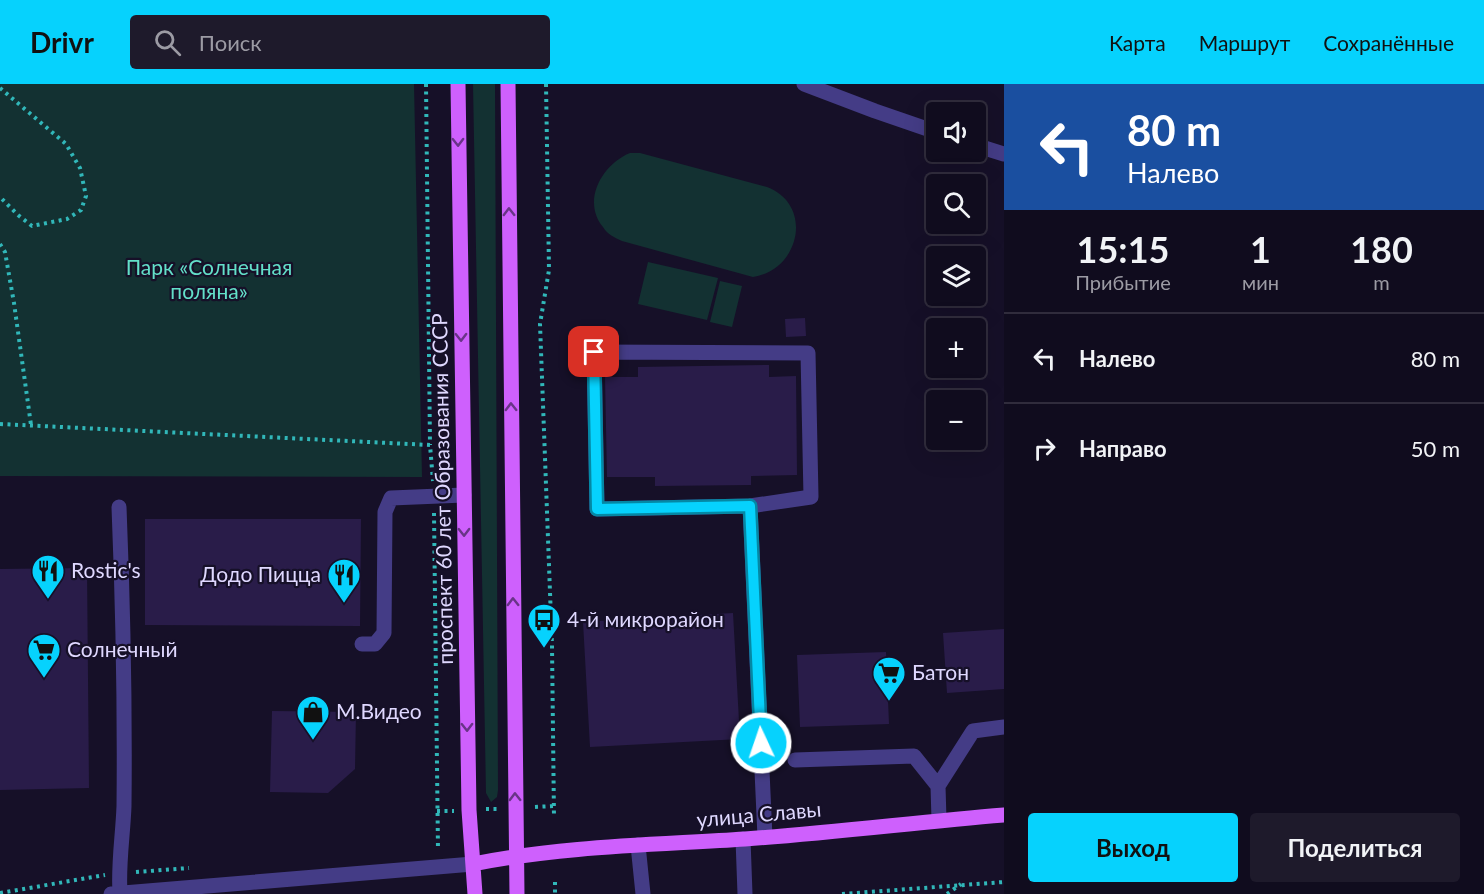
<!DOCTYPE html>
<html lang="ru">
<meta charset="utf-8">
<style>
body{margin:0;font-family:Lato,sans-serif;background:#1e1a2b;color:#f1f3f6;height:100vh;display:flex;flex-direction:column;font-size:22px;white-space:nowrap}
*{box-sizing:border-box;margin:0}
p{font-size:20px;color:#9c9ba4}
.icon{flex:none;width:33px;height:33px;fill:none;stroke:currentColor;stroke-width:2;stroke-linecap:round;stroke-linejoin:round}
.map{position:relative;flex:1;overflow:hidden}
.details{display:flex;flex-direction:column;background:#100c1e;width:480px}
.details>*{flex:none}
.top-card{background:#1a4fa0;color:#fff;overflow:hidden}
.fabs{position:absolute;left:926px;top:18px;display:grid;gap:12px}
.fabs a{display:grid;place-items:center;width:60px;height:60px;border-radius:6px;background:#100c1e;box-shadow:0 6px 24px #0002,0 0 0 2px #302c3c;font-size:30px}
.pin{position:absolute;display:grid;place-items:center;width:51px;height:51px;color:#fff;margin:-26px;border-radius:12px;box-shadow:0 3px 9px #0006}
.me{position:absolute;width:66px;margin:-33px;rotate:357deg;stroke-linejoin:round;filter:drop-shadow(0 0 4px #0008)}
.turn{display:flex;align-items:center;gap:21px;height:126px;padding:0 24px;font-size:27px}
.turn .icon{width:78px;height:78px;stroke-width:2.5}
.turn b{display:block;font-size:42px;line-height:51px}
.eta{display:flex;justify-content:space-evenly;align-items:center;height:102px;text-align:center}
.eta b{font-size:36px;font-weight:700;line-height:42px}
.cta{display:flex;gap:12px;margin-top:auto;padding:12px 24px}
.cta a{flex:1;height:69px;border-radius:6px;background:#06d2fd;color:#111;font-size:24px;font-weight:700;line-height:69px;text-align:center}
.cta a+a{background:#1e1a2b;color:#f1f3f6}
ul{padding:0;list-style:none}
li{display:flex;align-items:center;gap:18px;height:90px;padding:0 24px;border-top:2px solid #302c3c}
li div{flex:1}
li b{display:block;font-size:22px}
li em{font-style:normal}
header{display:flex;align-items:center;gap:36px;box-sizing:border-box;height:84px;padding:0 30px;background:#06d2fd;color:#111}
header strong{font-size:28px}
nav{display:flex;gap:33px;margin-inline-start:auto;font-size:21px}
.search{width:420px;height:54px;background:#1e1a2b;display:flex;align-items:center;gap:15px;box-sizing:border-box;padding:0 21px;border-radius:6px;color:#9c9ba4;font-size:22px}
main{display:flex;flex:1;min-height:0}
.map>svg:first-child{display:block}
.green{fill:#133132}
.building{fill:#291c49}
.lines{fill:none;stroke-linecap:round;stroke-linejoin:round}
.path{stroke:#31b7b9;stroke-width:4;stroke-dasharray:3 4.5;stroke-linecap:butt}
.minor{stroke:#443c86;stroke-width:15}
.major{stroke:#ce60fd;stroke-width:15}
.oneway{stroke:#693488}
.route-casing{stroke:#0488a4;stroke-width:15}
.route{stroke:#06d2fd;stroke-width:10}
.labels{text-anchor:middle;stroke-width:4.5;stroke-linejoin:round;paint-order:stroke}
.park-label{font-size:21px;fill:#63dfc9;stroke:#161028}
.street-label{font-size:21px;fill:#dfd8ff;stroke:#161028}
.poi-label{font-size:21px;fill:#dfd8ff;stroke:#161028;text-anchor:start}
</style>
<header>
<strong>Drivr</strong>
<div class="search"><svg class="icon" aria-label="search" viewBox="0 0 24 24"><circle cx="10" cy="10" r="6"/><path d="M15 15l6 6"/></svg>Поиск</div>
<nav><a>Карта</a><a>Маршрут</a><a>Сохранённые</a></nav>
</header>
<main>
<div class="map">
<svg width="1004" height="810" viewBox="0 0 1004 810">
<rect width="100%" height="100%" fill="#161028"/>
<path class="green" d="M0,0H414L422,393L0,392Z
M473,0H495L498,706L497,713L491,718L486,709Z
M630,69H640L767,103C814,121 800,186 753,193L622,157C615,154 607,150 603,143C581,116 603,80 630,69Z
M648,178L718,194L707,236L638,220Z
M720,197L742,202L732,243L710,238Z"/>
<path class="building" d="M805,234L806,252L786,253L785,235Z
M769,281V293L796,292L797,391L751,392V401L655,402V393H607L605,293H638V283Z
M145,435H361L360,542L145,541Z
M87,484L89,704L0,706V485Z
M733,529L740,655L590,663L583,538Z
M1004,545V605L947,609L943,549Z
M886,568L889,640L800,643L797,571Z
M272,627L356,628L355,685L328,709L270,708Z"/>
<g class="lines">
<path class="path" d="M426,0L430,361
M546,0L549,186L540,240L552,562L554,734
M0,4L66,60L80,84L86,112L81,126L67,135L32,142L18,131L0,113
M0,160L5,168L14,219L31,341
M0,340L430,361L433,397
M434,429L438,766
M535,723L554,722
M486,725H500
M437,727H454
M136,788L189,784
M555,798V810
M0,809L105,791
M842,810L1004,798
M947,810L961,800"/>
<path class="minor" d="M804,0L875,27L936,48
M975,61L1004,70
M750,422L811,413L808,269L594,268L597,425L750,422L765,753
M119,423C123,522 125,622 124,722C123,751 118,780 120,809
M362,560H375L384,549L385,428L391,414L464,411
M795,676L914,672L938,702
M939,736L938,702L973,647L1004,643
M743,755L745,810
M638,761L643,810
M111,810L473,780"/>
<path class="major" d="M458,0L469,726L475,810
M508,0L517,810
M473,780C563,762 654,761 745,755C832,749 918,738 1004,731"/>
</g>
<defs><path id="oneway-chevron" d="M-2-3.5L2.5 0L-2 3.5" fill="none" stroke-width="1.6" stroke-linecap="round" stroke-linejoin="round" transform="scale(1.5)"/></defs>
<g class="oneway">
<use href="#oneway-chevron" transform="translate(458 58) rotate(89)"/>
<use href="#oneway-chevron" transform="translate(509 128) rotate(-91)"/>
<use href="#oneway-chevron" transform="translate(461 253) rotate(89)"/>
<use href="#oneway-chevron" transform="translate(511 323) rotate(-91)"/>
<use href="#oneway-chevron" transform="translate(464 448) rotate(89)"/>
<use href="#oneway-chevron" transform="translate(513 518) rotate(-91)"/>
<use href="#oneway-chevron" transform="translate(467 643) rotate(89)"/>
<use href="#oneway-chevron" transform="translate(515 713) rotate(-91)"/>
</g>
<g class="lines">
<g class="route-casing">
<path id="route" d="M594,268L597,425L750,422L761,659"/>
</g>
<use href="#route" class="route"/>
</g>
<defs>
<g id="restaurant-pin" transform="scale(1.725)"><path d="M0 17L-7.5 6A9.5 9.5 0 1 1 7.5 6Z" fill="#06d2fd" stroke="#161028"/><path d="M-5-6h1v4h1v-4h1v4h1v-4h1v5L-1.5 .5V6h-2V.5L-5-1ZM5-6V6H3V1.5H1.5Q1.5-4 5-6Z" fill="#111"/></g>
<g id="bus-pin" transform="scale(1.725)"><path d="M0 17L-7.5 6A9.5 9.5 0 1 1 7.5 6Z" fill="#06d2fd" stroke="#161028"/><path d="M-5-6H5V4H4V6H2V4H-2V6H-4V4H-5ZM-3.5-4V0h7V-4ZM-3.5 1.2v1.5H-2V1.2ZM2 1.2v1.5H3.5V1.2Z" fill="#111"/></g>
<g id="supermarket-pin" transform="scale(1.725)"><path d="M0 17L-7.5 6A9.5 9.5 0 1 1 7.5 6Z" fill="#06d2fd" stroke="#161028"/><path d="M-6-5.5h2.5l.6 2H6L4.5 2H-2.5L-4.4-4H-6ZM-1.5 3.2a1.3 1.3 0 1 0 .1 0ZM3 3.2a1.3 1.3 0 1 0 .1 0Z" fill="#111"/></g>
<g id="shop-pin" transform="scale(1.725)"><path d="M0 17L-7.5 6A9.5 9.5 0 1 1 7.5 6Z" fill="#06d2fd" stroke="#161028"/><path d="M-5-2.5h2.3a2.7 3.5 0 0 1 5.4 0H5L5.5 6h-11ZM-1.5-2.5h3a1.5 2.3 0 0 0-3 0Z" fill="#111"/></g>
</defs>
<g fill-rule="evenodd">
<use href="#restaurant-pin" x="48" y="487"/>
<use href="#restaurant-pin" x="344" y="491"/>
<use href="#bus-pin" x="544" y="536"/>
<use href="#supermarket-pin" x="44" y="566"/>
<use href="#supermarket-pin" x="889" y="589"/>
<use href="#shop-pin" x="313" y="628"/>
</g>
<g class="labels">
<g class="park-label">
<text x="209" y="191">Парк «Солнечная<tspan x="209" dy="24">поляна»</tspan></text>
</g>
<g class="street-label">
<text transform="translate(443 405) rotate(-91)" y="7">проспект 60 лет Образования СССР</text>
<text transform="translate(759 731) rotate(-5)" y="7">улица Славы</text>
</g>
<g class="poi-label">
<text x="71" y="494">Rostic's</text>
<text x="321" y="498" text-anchor="end">Додо Пицца</text>
<text x="567" y="543">4-й микрорайон</text>
<text x="67" y="573">Солнечный</text>
<text x="912" y="596">Батон</text>
<text x="336" y="635">М.Видео</text>
</g>
</g>
</svg>
<div class="fabs">
<a><svg class="icon" aria-label="sound" viewBox="0 0 24 24"><path d="M4 9h4l5-4v14l-5-4H4zM17 9q2 3 0 6"/></svg></a>
<a><svg class="icon" aria-label="search" viewBox="0 0 24 24"><circle cx="10" cy="10" r="6"/><path d="M15 15l6 6"/></svg></a>
<a><svg class="icon" aria-label="layers" viewBox="0 0 24 24"><path d="M12 4l9 5-9 5-9-5zM3 14l9 5 9-5"/></svg></a>
<a>+</a>
<a>−</a>
</div>
<div class="pin" style="left:594px;top:268px;background:#d93025"><svg class="icon" aria-label="arrive" viewBox="0 0 24 24"><path d="M6 21V4h12l-3 4 3 4H6"/></svg></div>
<svg class="me" style="left:761px;top:659px" viewBox="-20 -20 40 40"><circle r="17" fill="#06d2fd" stroke="#fff" stroke-width="3"/><path d="M0-11L8 9 0 5-8 9z" fill="#fff"/></svg>
</div>
<section class="details">
<div class="top-card">
<div class="turn"><svg class="icon" aria-label="left" viewBox="0 0 24 24"><path d="M17 20v-9H6M10 6l-5 5 5 5"/></svg><div><b>80 m</b>Налево</div></div>
</div>
<div class="eta">
<div><b>15:15</b><p>Прибытие</p></div>
<div><b>1</b><p>мин</p></div>
<div><b>180</b><p>m</p></div>
</div>
<ul>
<li><svg class="icon" aria-label="left" viewBox="0 0 24 24"><path d="M17 20v-9H6M10 6l-5 5 5 5"/></svg><div><b>Налево</b></div><em>80 m</em></li>
<li><svg class="icon" aria-label="right" viewBox="0 0 24 24"><path d="M7 20v-9h11M14 6l5 5-5 5"/></svg><div><b>Направо</b></div><em>50 m</em></li>
</ul>
<div class="cta"><a>Выход</a><a>Поделиться</a></div>
</section>
</main>
